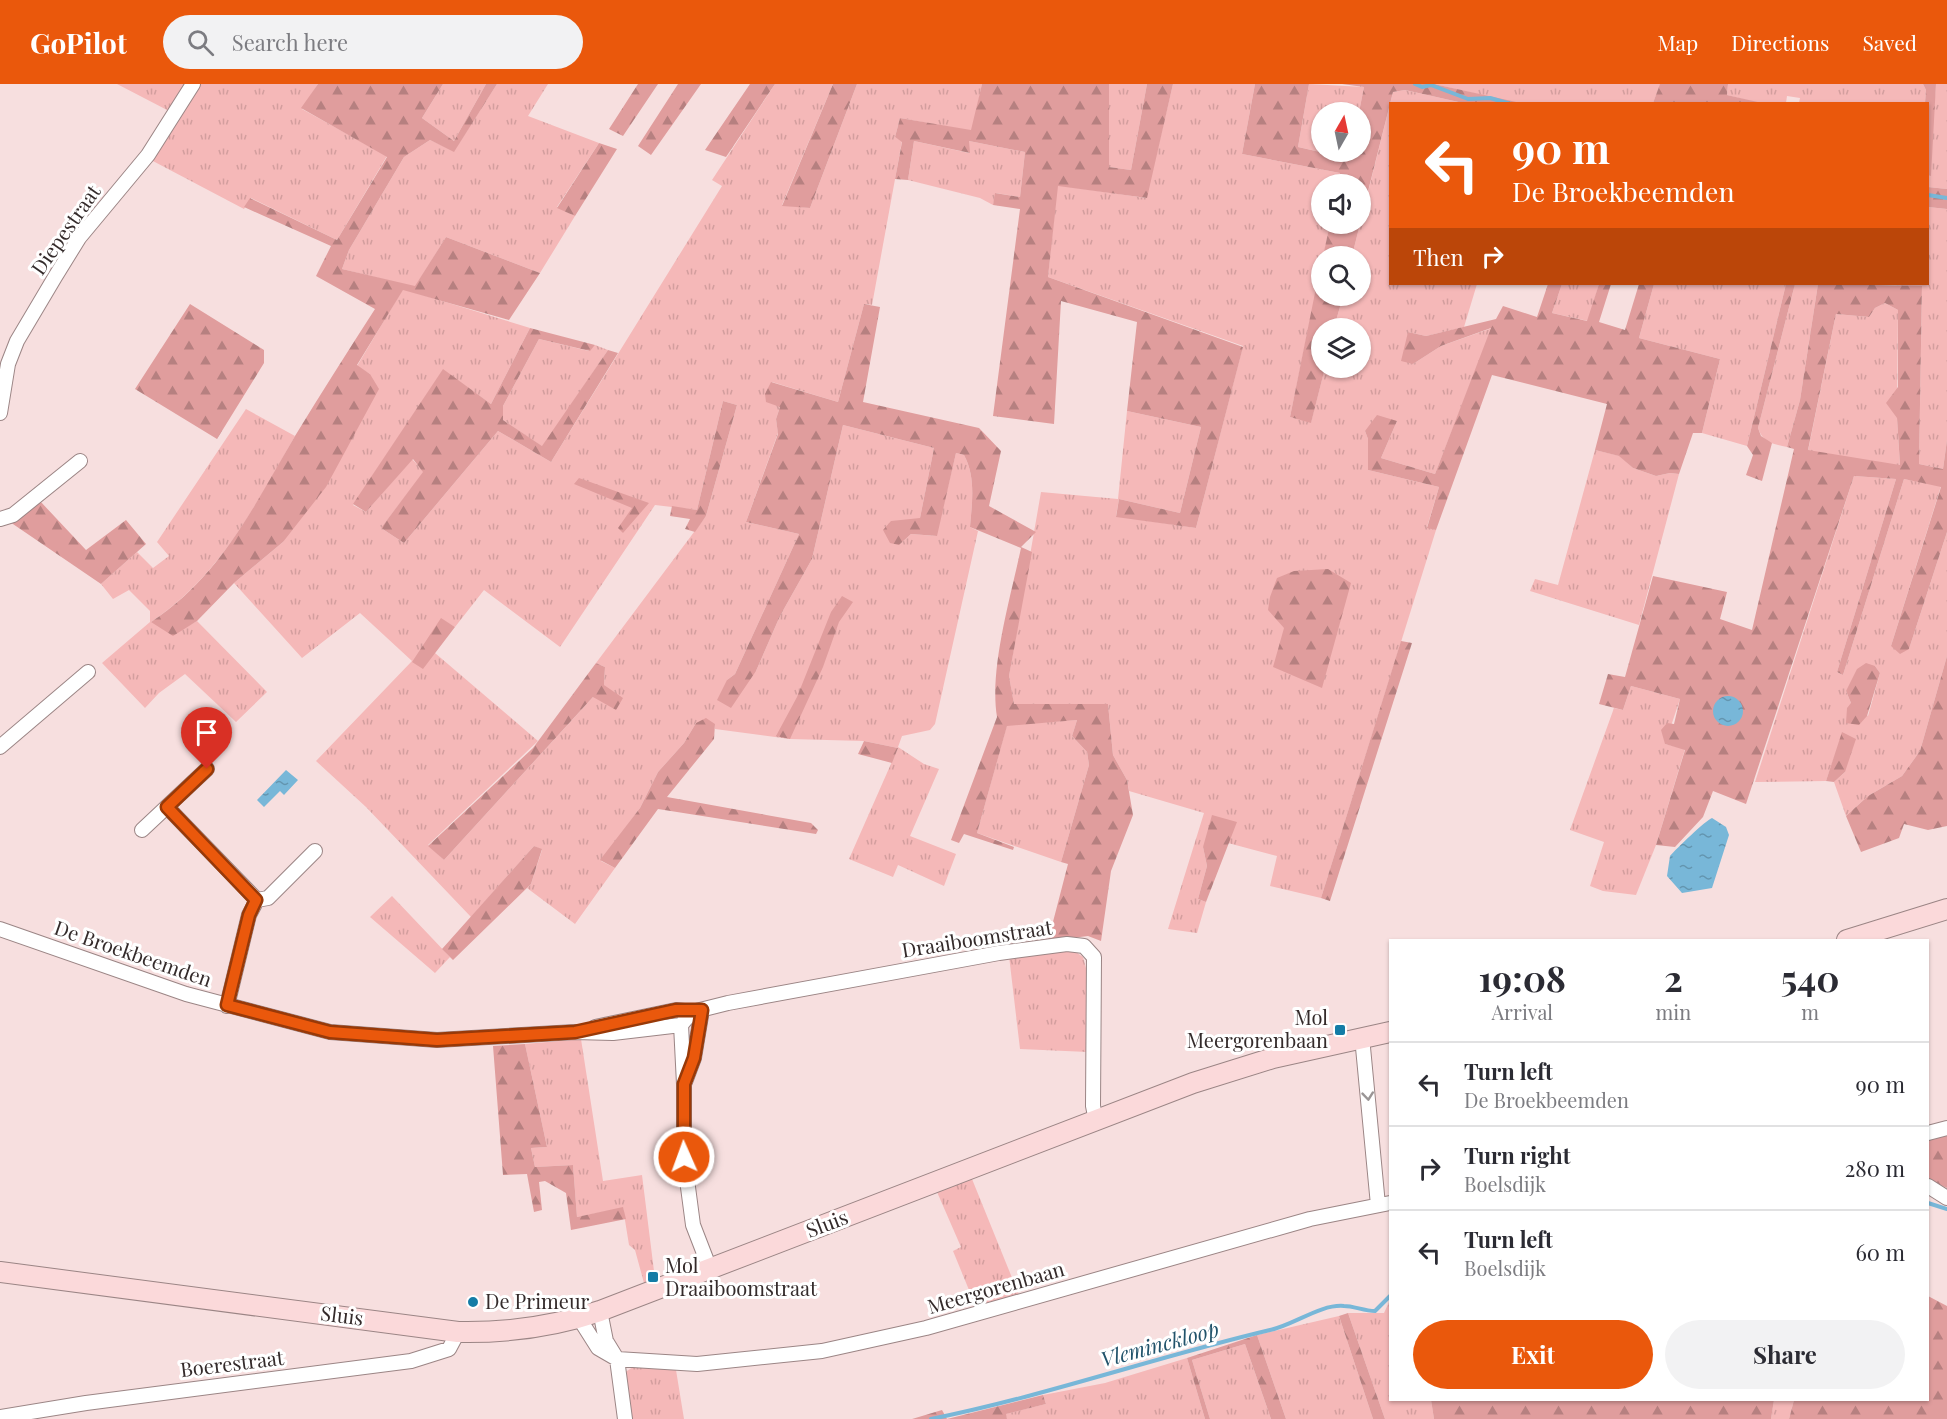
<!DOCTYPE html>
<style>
body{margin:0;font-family:"Playfair Display",serif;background:#f2f2f3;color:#2b2b33;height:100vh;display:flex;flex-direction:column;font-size:22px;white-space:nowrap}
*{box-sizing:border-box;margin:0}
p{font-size:20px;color:#7c7c81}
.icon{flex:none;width:33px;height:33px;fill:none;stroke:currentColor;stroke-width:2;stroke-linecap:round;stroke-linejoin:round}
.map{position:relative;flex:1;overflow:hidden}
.side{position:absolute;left:1389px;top:855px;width:540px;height:462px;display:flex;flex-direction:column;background:#fff;border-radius:0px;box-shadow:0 2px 4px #0004}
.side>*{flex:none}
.top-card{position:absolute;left:1389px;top:18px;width:540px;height:183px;border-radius:0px;box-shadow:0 2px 4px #0004;background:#ea580c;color:#fff;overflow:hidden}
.needle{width:39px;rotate:9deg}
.buttons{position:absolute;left:1311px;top:18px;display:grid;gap:12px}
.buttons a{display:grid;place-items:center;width:60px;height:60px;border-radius:50%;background:#fff;box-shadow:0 2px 4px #0004;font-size:30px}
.pin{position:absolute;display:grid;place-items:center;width:51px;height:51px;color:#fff;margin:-62px -26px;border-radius:50% 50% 50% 0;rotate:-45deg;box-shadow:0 0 6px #0007}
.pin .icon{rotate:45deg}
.me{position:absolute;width:66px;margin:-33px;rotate:358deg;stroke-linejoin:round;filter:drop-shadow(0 0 4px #0008)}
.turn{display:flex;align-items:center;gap:21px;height:126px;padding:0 24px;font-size:27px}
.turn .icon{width:78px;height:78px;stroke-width:2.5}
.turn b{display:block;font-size:42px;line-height:51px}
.then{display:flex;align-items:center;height:57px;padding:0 24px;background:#0003;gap:12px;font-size:22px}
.eta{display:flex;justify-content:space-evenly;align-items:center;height:102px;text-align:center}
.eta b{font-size:36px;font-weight:700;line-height:42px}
.action{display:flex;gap:12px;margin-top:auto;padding:12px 24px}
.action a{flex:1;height:69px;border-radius:36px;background:#ea580c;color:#fff;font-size:24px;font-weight:700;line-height:69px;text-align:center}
.action a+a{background:#f2f2f3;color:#2b2b33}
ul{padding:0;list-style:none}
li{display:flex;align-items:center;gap:18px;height:84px;padding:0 24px;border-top:2px solid #e1e1e2}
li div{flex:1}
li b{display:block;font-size:22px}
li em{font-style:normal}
header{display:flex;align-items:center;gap:36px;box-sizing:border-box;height:84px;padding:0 30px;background:#ea580c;color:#fff}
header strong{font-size:28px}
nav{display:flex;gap:33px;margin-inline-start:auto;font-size:21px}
.search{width:420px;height:54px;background:#f2f2f3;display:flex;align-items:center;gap:15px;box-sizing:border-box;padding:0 21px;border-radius:33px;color:#7c7c81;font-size:22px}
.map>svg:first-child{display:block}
.grass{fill:url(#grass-tufts);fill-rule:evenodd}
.forest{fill:url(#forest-firs);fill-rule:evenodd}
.water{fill:url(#water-ripples)}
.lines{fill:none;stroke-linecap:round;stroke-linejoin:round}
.stream{stroke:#78b7d8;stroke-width:4}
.street-casing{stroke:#9b8585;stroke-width:16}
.secondary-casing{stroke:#9b8585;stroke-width:22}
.street{stroke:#fff;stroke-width:14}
.secondary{stroke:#fbd9da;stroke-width:20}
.oneway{stroke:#9a9595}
.route-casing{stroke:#983908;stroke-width:15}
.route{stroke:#ea580c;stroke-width:10}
.poi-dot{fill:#147ca6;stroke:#fff;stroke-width:2}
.labels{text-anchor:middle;stroke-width:6;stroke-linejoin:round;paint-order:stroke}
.street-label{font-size:20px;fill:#342b2b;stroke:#fff}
.poi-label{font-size:20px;fill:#342b2b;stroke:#fff;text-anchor:start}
.water-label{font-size:21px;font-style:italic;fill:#21536b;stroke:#fff}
</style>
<header>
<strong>GoPilot</strong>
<div class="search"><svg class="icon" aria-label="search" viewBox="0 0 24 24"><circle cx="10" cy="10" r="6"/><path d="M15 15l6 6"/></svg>Search here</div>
<nav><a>Map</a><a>Directions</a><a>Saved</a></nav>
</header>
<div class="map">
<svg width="1947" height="1335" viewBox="0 0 1947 1335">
<defs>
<pattern id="grass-tufts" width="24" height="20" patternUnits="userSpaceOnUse" patternTransform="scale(1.5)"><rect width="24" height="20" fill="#f5b8b8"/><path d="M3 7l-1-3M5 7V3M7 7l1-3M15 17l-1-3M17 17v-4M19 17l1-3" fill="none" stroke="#d39e9e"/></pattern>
<pattern id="forest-firs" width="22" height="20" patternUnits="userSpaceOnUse" patternTransform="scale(1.5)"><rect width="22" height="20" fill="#e09d9d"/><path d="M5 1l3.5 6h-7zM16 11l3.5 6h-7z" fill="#b68080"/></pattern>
<pattern id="water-ripples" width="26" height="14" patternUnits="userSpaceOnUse" patternTransform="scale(1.5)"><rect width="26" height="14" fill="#78b7d8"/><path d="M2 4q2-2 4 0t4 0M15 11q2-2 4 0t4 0" fill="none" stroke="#6395af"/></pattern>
</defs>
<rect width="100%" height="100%" fill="#f7dfdf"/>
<path class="grass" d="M117,0H187L169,27Z
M200,0H318L302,25L387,72L337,156L251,114L244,125L151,76Z
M443,0H486L454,57L422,34Z
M497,0H548L528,32L599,59L557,123L575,132L540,189L446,153L415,203L342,185L349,166L404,73L430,56L454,67Z
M775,0H833L782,121L810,124L857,0H982L972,47L900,34L895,53L902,57L872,221L864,220L838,318L772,298L780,323L776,335L778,349L746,438L799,450L735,590L727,596L756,587L780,532L812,475L843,341L934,364L920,434L899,461L911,450L936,452L956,369L964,371C976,393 972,419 970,443L978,447L935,640L930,646L902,652L898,663L924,680L939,685L910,752L956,770L944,802L898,781L893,793L849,775L898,664L864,657L790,655L715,645V640L696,639L684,659L658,688L640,724L601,777L615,784L575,840L527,804L531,800L542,766L534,762L471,833L366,723L316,677L412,577L360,529L302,574L234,499L283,458L370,290L357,282L403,205L530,244L491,320L443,286L353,421L366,428L412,375L424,388L381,444L404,459L498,347L551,378L722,102L712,96ZM723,317L737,321L706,432L596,579L605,583L604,601L616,625L594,612L444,776L428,761L538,657L435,569L441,535L455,543L484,506L560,563L655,421L697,426Z
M1109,0H1147L1131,86L1109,83Z
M1173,0H1255L1242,70L1340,89L1338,100H1322V140H1330L1290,333L1311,338L1325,284H1360V244H1334L1343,212H1360V172H1352L1393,8L1405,6L1463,19L1390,20V200H1477L1464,243L1426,252L1408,248L1413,280L1441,262L1492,244L1435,390L1381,374L1397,337L1365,347L1368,355V386L1439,403L1427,443L1436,446L1321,814L1270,802L1277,772L1228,759L1236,738L1203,763L1207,782L1198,815L1206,818L1197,849L1168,845L1204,729L1129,707L1127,696L1113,671L1108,620L1014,621L1009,592L1041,408L1118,415L1127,327L1201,343L1180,429L1119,415L1116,432L1196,444L1243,262L1048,193L1057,101L1146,114Z
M1309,0L1364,3L1359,28H1322V68H1353L1352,75L1298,63Z
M1434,0H1660V1L1653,19L1521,20Z
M1725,0H1923L1926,6L1925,19H1799L1800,14L1787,12L1786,19L1762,20L1727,11L1728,1Z
M1936,0H1947V105L1928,103Z
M914,57L969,69V57L1025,68L1020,113L996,109L993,121L980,114L908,96Z
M1928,123L1947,125V356L1943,385L1919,380L1922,203L1878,200H1928Z
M1562,200H1599L1588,237L1552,229Z
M1654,200H1786L1747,362L1702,349L1720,275L1639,254Z
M1795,200H1818L1800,316L1787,363C1773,360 1763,359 1758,344Z
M1885,219L1898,226L1897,334L1900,382L1808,367L1836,230L1869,233L1875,224Z
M539,255L589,267L595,261L608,266L543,363L503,336V322Z
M246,325L295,352C255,422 220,492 151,538L186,543L197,537L267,608L236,638L185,590L159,609L145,624L102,579L150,538V527L129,506L113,515L101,500L137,468L153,484L169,472L157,458Z
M1595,366L1620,372L1633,384L1656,392L1670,389L1679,390L1639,541L1530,507L1535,495L1558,501Z
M1854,392L1896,395L1837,588L1843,591L1904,395L1941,402L1891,562L1909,565L1947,448V572L1920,667L1902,692L1868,712L1846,732L1834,698L1845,688L1843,648L1826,697L1755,698ZM1875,582L1880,589L1868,632L1851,619L1846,607Z
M1631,602L1680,615L1665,660L1685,665L1656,761L1636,811L1603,807L1590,802L1604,758L1570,746L1614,624L1623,626Z
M1077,636L1072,652L1087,668L1089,681L1061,778L977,749L1007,641Z
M392,812L450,873L435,889L370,833Z
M1073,866L1083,873L1087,888L1088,968L1020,965L1009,872Z
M581,955L603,1097L642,1091L655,1195L644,1199L635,1166L629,1161L623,1124L577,1133L573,1081L535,1083L531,1064L547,1063L525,960Z
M972,1095L1019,1211L976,1223L953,1167L961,1163L937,1108Z
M1390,1216V1316H1431L1434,1335H1385L1348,1229H1384Z
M1339,1232L1373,1335H1286L1257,1251Z
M1245,1260L1271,1335H1210L1192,1276Z
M1187,1274L1205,1335H1007L1005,1330L1046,1320L1043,1311L1105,1299Z
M633,1283L676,1286L684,1335H629L624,1289Z
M1774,1316H1794L1789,1335H1771Z"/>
<path class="forest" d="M318,0H443L422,34L454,57L486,0H497L454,68L430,56L404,73L349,166L342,185L415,202L446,153L540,189L509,236L403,206L357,281L370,290L379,305L326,403L283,458L234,499L197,537L173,552L151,538C221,492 253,423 295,352C321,309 348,267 375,225L316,192L331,162L244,123L250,114L337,156L387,73L301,24Z
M638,0H658L623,52L609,45Z
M678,0H701L651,71L638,62Z
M750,0H775L726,73L705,66Z
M833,0H857L810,124L782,122Z
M982,0H1109V83L1131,86L1147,0H1173L1147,114L1058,102L1048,193L1243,263L1196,444L1116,433L1119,415L1180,429L1201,343L1127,327L1137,238L1061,217L1054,340L993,332L1020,125L993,121L995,109L1020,113L1025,68L969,57L970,69L914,57L908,96L895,95L902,58L895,53L900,34L971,46Z
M1255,0H1309L1298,63L1351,75L1353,68H1360L1359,28L1364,3L1342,0H1434L1521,19H1463L1405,6L1393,8L1360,139V100H1338L1340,89L1242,70Z
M1660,0H1728L1727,11L1762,19H1653Z
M1923,0H1936L1931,92L1928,91V20L1925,19L1926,6Z
M599,59L617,65L575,132L557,124Z
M1928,103L1947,105V125L1928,123Z
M1330,140H1360L1352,172H1323Z
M1321,179L1322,212H1343L1334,244H1322V284H1325L1311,339L1290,333Z
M1548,200H1562L1552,229L1587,237L1599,200H1611L1599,238L1625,246L1639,200H1654L1639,254L1720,275L1702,349H1693L1679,390L1670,389L1656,392L1633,384L1619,372L1595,366L1607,320L1492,291L1436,446L1427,444L1439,403L1368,386V355L1365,347L1377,331L1397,337L1381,374L1435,390L1491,244L1441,262L1413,280L1401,277L1408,248L1426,252L1496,235L1503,222L1537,233Z
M1786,200H1795L1758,344L1761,352L1772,359L1762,397L1746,391L1753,371L1747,362Z
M1818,200L1922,202L1919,380L1943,385L1947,356V448L1909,565L1900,570L1891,562L1941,403L1904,395L1843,591L1837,588L1896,395L1854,392L1746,720L1713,707L1703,733L1675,763L1656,761L1685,666L1665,660L1661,646L1667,639L1674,640L1680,615L1631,602L1623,626L1599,620L1608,590L1625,593L1653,492L1727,508L1720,535L1752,546L1794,365L1787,363L1800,316ZM1885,219L1898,226V303L1886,319L1897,334L1900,381L1808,366L1836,230L1869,233L1875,224Z
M190,220L264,266V279L217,355L135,305Z
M864,220L880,223L863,318L979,344L1001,367L989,422L1036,448L1021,463L1032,468L1009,592L1014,620H1108L1113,671L1127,696L1133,731L1111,787L1101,857L1088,852L1048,857L1068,780L1061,778L1089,681L1087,668L1072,652L1077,636L1007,642L977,749L1014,763L1013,766L964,750L959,759L951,756L997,633C989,585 1011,512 1021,464L970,443C972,419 976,393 964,371L956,369L937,452L911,450L899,461L890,459L883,446L891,437L920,434L934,364L843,341L812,475L780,532L756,587L731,624L717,616L727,596L735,590L799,450L746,438L778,350L776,335L780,323L766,318L765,310L771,298L838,318Z
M530,244L595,261L590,267L539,255L503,322V336L542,362L608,266L618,269L551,378L498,347L404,459L381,444L423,388L413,375L366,428L353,420L443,285L491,320Z
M723,317L737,321L706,432L695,448L685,445L690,435L670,432L672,422L697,426Z
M579,394L649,419L623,449L618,444L632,424L574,400Z
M40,417L86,466L126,436L146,460L101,500L10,438Z
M1328,485L1351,499L1322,604L1273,583L1284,544L1268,526L1270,513L1277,494L1294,487Z
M842,512L853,518L839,538L823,583L790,655L776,652L797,613L831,528Z
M441,534L455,543L423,585L412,578Z
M1401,557L1412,559L1330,817L1321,814Z
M1947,572V742L1928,746L1904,740L1899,754L1861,768L1846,732L1868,712L1902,692L1920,667Z
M596,579L605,583L604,601L623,614L616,626L593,613L444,776L428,762L533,664Z
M1866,579L1875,582L1880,589L1867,632L1859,641L1846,639L1847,624L1851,619L1846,607L1857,585Z
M706,634L715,640L714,655L667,713L811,739L818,746L816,750L658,725L615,784L600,776L640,724L658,688L684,659L696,639Z
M1842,648L1856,655L1845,688L1834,698L1826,697Z
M864,657L898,664L892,679L858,670Z
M1212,731L1237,738L1206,818L1198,815L1207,782L1203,763Z
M534,762L542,765L531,800L453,876L442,865Z
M525,960L547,1063L531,1064L535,1083L573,1081L577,1133L623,1123L626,1135L571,1146L566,1109L545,1097L539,1098L542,1126L534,1128L527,1090L503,1091L493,962Z
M1947,1051V1104L1928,1095V1055Z
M1928,1212L1947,1222V1335H1789L1794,1316H1928Z
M1348,1229L1385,1335H1373L1339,1232Z
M1257,1251L1286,1335H1271L1245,1260L1192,1276L1210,1335H1205L1187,1274Z
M1043,1311L1046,1320L1006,1330L1007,1335H912L942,1326L947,1335Z
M1431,1316H1774L1771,1335H1434Z"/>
<path class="water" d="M1713 627a15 15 0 1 1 30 0a15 15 0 1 1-30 0Z
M286,686L298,696L284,711L280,707L264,723L257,716Z
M1712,734L1726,743L1729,751L1712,804L1682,809L1667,792L1670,772C1676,765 1706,736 1712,734Z"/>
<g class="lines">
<path class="stream" d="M1415,0L1422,3L1431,1L1468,15L1490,14L1511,20
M1928,111L1947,114
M1928,1119L1947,1125
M931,1335C1045,1312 1156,1273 1270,1246C1294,1241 1320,1220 1344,1222C1354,1222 1364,1227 1375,1227L1390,1212"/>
<g class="street-casing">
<path id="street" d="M0,329L8,280L17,257L55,193L79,154L148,71L193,0
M0,435L13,431L80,377
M0,663L88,588
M167,723L257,816L249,831L227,922
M142,746L207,685
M257,816L268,814L315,767
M0,845L186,910L330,948L437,956L575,948L613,949L681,941
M595,943L676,926L692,928
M1362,953L1378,1121
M685,998L694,974L702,926
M1928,1049L1947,1044
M1928,1102L1947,1114
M710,1185L693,1141L684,1073V1000L681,941L692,928L728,919L999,869L1067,860L1084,862L1094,873L1093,1022L1096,1037
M600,1227L606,1257L617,1275L625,1335
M579,1234L598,1264L617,1275L697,1280L822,1267L926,1244L1310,1135L1390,1119
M0,1333L86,1319L411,1277L449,1265L458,1248"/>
</g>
<g class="secondary-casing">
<path id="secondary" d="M1847,856L1947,825
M0,1188L458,1248C507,1249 553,1243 600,1227L1193,999L1273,974L1390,948"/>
</g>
<use href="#street" class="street"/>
<use href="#secondary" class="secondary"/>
</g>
<defs><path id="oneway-chevron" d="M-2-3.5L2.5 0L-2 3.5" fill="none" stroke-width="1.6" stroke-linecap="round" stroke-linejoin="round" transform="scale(1.5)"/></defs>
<use class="oneway" href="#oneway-chevron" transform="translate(1368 1012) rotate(84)"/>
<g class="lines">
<g class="route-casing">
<path id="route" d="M207,685L167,723L256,816L249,831L227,921L330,948L437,956L575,948L676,926H702L694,974L684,1000V1073"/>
</g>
<use href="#route" class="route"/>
</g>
<g class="poi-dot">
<rect x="1334" y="940" width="12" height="12" rx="3"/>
<rect x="647" y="1187" width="12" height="12" rx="3"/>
<circle cx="473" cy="1218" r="6"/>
</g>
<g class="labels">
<g class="street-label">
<text transform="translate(66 146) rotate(-55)" y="7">Diepestraat</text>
<text transform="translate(977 855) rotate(-9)" y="7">Draaiboomstraat</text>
<text transform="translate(133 870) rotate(19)" y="7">De Broekbeemden</text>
<text transform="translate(827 1140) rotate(-21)" y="7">Sluis</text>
<text transform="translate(996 1204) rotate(-16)" y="7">Meergorenbaan</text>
<text transform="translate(342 1232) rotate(7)" y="7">Sluis</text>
<text transform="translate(232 1280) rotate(-7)" y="7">Boerestraat</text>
</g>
<g class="poi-label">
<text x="1328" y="941" text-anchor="end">Mol<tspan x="1328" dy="23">Meergorenbaan</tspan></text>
<text x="665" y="1189">Mol<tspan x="665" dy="23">Draaiboomstraat</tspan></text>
<text x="485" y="1225">De Primeur</text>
</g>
<g class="water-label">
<text transform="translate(1160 1261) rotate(-15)" y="7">Vleminckloop</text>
</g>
</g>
</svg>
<div class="buttons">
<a><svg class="needle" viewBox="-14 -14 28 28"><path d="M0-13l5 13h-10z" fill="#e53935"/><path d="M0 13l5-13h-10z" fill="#7c7c81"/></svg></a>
<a><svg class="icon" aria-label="sound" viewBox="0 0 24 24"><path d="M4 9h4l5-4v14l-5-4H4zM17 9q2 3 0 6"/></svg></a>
<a><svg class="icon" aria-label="search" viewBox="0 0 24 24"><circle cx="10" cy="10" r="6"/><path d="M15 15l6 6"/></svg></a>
<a><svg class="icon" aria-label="layers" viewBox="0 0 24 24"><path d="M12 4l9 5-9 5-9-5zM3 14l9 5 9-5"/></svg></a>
</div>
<div class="pin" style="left:207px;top:685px;background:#d93025"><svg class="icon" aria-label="arrive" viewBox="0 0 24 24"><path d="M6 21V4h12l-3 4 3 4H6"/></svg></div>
<svg class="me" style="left:684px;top:1073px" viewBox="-20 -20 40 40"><circle r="17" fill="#ea580c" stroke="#fff" stroke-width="3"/><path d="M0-11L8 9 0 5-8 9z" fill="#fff"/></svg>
<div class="top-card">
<div class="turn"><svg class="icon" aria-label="left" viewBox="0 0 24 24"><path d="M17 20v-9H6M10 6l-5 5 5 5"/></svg><div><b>90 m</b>De Broekbeemden</div></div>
<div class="then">Then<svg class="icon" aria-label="right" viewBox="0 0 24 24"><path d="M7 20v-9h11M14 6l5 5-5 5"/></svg></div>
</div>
<section class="side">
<div class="eta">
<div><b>19:08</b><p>Arrival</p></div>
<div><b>2</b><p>min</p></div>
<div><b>540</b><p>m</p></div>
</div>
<ul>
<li><svg class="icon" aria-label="left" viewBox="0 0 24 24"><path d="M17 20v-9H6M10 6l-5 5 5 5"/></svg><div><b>Turn left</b><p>De Broekbeemden</p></div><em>90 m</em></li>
<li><svg class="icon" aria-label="right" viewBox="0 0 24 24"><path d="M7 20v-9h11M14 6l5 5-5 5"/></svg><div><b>Turn right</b><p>Boelsdijk</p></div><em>280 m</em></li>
<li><svg class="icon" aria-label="left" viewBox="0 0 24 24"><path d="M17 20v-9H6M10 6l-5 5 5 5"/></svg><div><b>Turn left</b><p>Boelsdijk</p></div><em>60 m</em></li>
</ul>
<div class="action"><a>Exit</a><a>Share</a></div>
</section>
</div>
